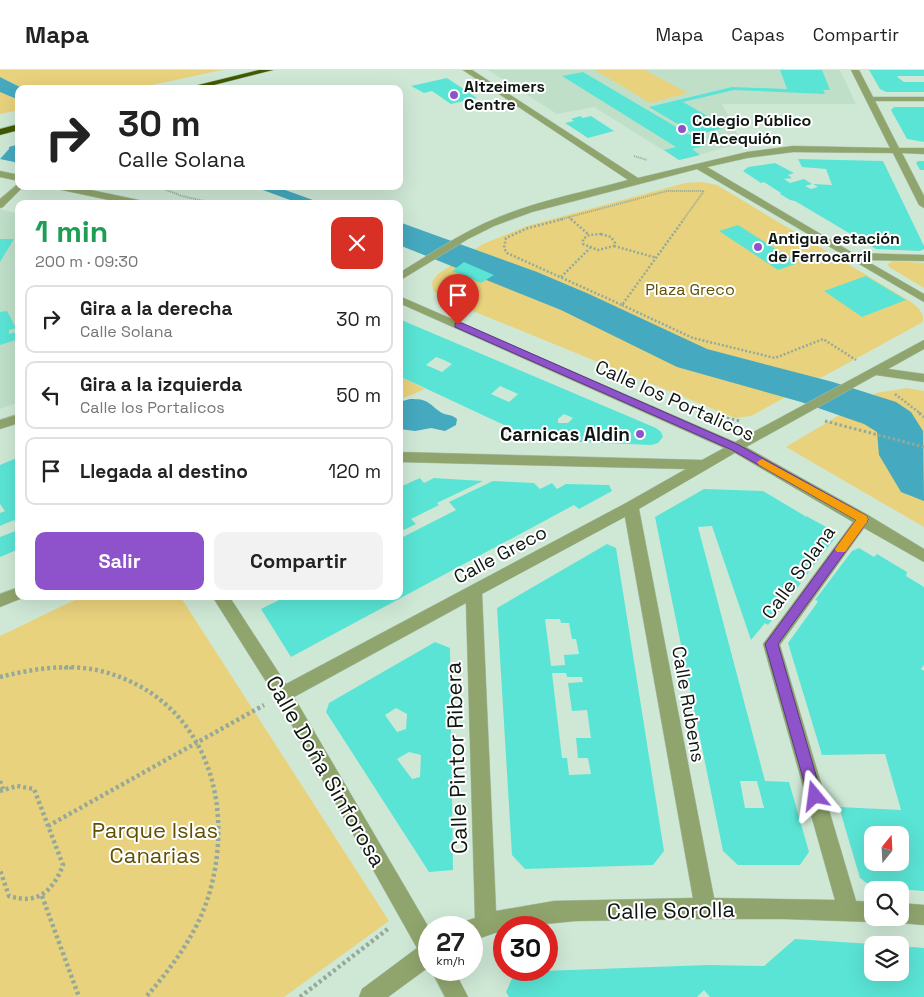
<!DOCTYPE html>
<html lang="es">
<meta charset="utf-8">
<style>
body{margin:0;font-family:"Space Grotesk",sans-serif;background:#f2f2f2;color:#222;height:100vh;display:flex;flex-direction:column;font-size:19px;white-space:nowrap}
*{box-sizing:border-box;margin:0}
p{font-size:16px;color:#767676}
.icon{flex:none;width:28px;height:28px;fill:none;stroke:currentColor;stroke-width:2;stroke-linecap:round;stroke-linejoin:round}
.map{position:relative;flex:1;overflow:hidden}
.side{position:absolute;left:15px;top:130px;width:388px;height:400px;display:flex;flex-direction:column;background:#fff;border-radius:10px;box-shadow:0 5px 20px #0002}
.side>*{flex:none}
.hud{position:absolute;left:15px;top:15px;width:388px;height:105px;border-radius:10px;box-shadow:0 5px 20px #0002;background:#fff;color:#222;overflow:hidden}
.needle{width:32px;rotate:18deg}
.tools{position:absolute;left:864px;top:756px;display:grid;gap:10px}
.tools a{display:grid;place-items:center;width:45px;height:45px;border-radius:10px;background:#fff;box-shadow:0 5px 20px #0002;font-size:25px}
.speed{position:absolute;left:418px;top:846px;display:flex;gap:10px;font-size:25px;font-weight:700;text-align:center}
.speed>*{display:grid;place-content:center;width:65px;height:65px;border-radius:50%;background:#fff;box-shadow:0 5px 20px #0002;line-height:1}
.speed small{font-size:12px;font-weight:400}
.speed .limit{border:8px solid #d22;background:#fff;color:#111}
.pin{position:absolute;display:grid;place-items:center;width:42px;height:42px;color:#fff;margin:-51px -21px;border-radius:50% 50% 50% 0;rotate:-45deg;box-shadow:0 0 5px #0007}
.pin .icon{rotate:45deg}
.me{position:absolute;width:55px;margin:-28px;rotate:344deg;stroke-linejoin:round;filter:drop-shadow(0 0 4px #0008)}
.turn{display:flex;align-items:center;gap:18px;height:105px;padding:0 20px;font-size:22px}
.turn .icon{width:65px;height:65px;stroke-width:2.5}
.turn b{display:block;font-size:35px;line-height:42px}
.round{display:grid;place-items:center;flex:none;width:52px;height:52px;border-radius:10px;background:#f2f2f2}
.summary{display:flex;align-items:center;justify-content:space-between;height:85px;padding:0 20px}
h1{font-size:30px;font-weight:700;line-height:38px;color:#1e9e55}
.primary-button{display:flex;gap:10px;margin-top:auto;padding:10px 20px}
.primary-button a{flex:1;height:58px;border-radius:10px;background:#8e53ca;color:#fff;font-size:20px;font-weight:700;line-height:58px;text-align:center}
.primary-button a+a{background:#f2f2f2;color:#222}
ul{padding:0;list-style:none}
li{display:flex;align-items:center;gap:15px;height:68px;margin:0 10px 8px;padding:0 10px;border:2px solid #e0e0e0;border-radius:10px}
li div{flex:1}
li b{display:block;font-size:19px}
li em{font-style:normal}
header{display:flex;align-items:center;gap:30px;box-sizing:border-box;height:70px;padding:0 25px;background:#fff;border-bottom:1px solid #e0e0e0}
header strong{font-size:24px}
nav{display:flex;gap:28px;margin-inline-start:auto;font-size:18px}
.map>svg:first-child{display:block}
.built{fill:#bfdfc9}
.green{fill:#e9d27d}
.water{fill:#45a9bf}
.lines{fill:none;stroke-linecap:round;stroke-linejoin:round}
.river{fill:#45a9bf;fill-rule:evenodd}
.building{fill:#5ae4d5;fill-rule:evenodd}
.minor-casing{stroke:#acc2b3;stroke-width:1}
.highway-casing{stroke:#acc2b3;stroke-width:1}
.path-far3{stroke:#95a99b;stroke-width:2;stroke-dasharray:1 1;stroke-linecap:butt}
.path-far2{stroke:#95a99b;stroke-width:2.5;stroke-dasharray:2 2;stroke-linecap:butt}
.path-far1{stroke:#95a99b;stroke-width:3;stroke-dasharray:2.5 2.5;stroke-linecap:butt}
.path{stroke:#95a99b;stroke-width:4.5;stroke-dasharray:3 3;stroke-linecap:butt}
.minor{fill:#90a56d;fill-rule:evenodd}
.highway{fill:#425900;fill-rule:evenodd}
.route{fill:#8e53ca;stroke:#5c3683}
.slow{fill:#f59e0b}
.poi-dot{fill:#8e53ca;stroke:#fff;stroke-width:2}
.labels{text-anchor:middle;stroke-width:4;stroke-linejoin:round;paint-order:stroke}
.far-poi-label{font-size:16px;font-weight:bold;fill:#0e1711;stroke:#fff;text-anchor:start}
.far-park-label{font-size:16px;fill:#615000;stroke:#fff}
.street-label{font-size:19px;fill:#0e1711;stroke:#fff}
.poi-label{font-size:19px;font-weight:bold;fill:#0e1711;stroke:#fff;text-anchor:end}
.near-street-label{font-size:22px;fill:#0e1711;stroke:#fff}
.near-park-label{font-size:22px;fill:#615000;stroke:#fff}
</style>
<header>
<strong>Mapa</strong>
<nav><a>Mapa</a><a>Capas</a><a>Compartir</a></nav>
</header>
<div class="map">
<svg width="924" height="927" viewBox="0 0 924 927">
<rect width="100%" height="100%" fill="#cfe8d6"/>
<path class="built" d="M488,0H840L856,34H722L742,73L679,90L594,37L557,44Z
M0,139L19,144V332L0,339Z"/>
<path class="green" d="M0,0H222L133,19H24L0,7Z
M595,0H645L688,23L650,33Z
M0,22L19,30V40L0,44Z
M702,112L717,115L911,232C918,237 924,242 923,252L751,346L735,348L468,239L442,228L433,220L432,212L438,204L483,174L527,156L685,113Z
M892,191L924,193V218L889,197L888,194Z
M399,306L425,319L399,330Z
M907,318L924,321V457L786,377L876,323Z
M83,526H180L389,851L284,927H0V566Z"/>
<path class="water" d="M0,7L24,19H19V30L0,22Z
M19,74V93L0,89L9,79V77Z
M252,116H274L324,134H301Z
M410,329C428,329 427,332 439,341C444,346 451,343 457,349L456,355L445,361L431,358L415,361L399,359V332Z"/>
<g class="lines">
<path class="river" d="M399,152L537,202L589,224L707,279L833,312L896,332L911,342L923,361L924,431L901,422L879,385L877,362L864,354L801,332L677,297L561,240L399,175Z"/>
</g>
<path class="building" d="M780,0H822L830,20H823L825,24L734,20L683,32L727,57L696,65L649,37L732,17L787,19Z
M869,0H924V6H899L897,7L904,12H924V22H886L880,19Z
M583,2L707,75L692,79L700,85L679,90L664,80L676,77L562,6Z
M447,8L477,28L451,34L432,21L424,23L411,16Z
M894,37H924V72L907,69L891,40Z
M580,46L583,48L591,46L614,61L588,68L565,53L574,51L571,49Z
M798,89L883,91L924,176V179L920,181L876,179L795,131L790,130L780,124L781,123L764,112L761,113L743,101L748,97L775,93L794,103L788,105L792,108L784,109L790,113L804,109L812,114L805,116L811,119L818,117L813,114L832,115L826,99L802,97Z
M918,91H924V100H920L916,93Z
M738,155L798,193L778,200L719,161Z
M0,169H14L0,192Z
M464,192L494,205L481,213L452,201Z
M866,206L906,230L862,247L824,221Z
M7,241L16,258L9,260V264L19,261V269L0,275V242Z
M399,249L656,358L661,362L663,367L658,373L651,375L536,370L399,306ZM436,287L444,290L452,294L442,302L426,295ZM500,316L518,324L509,332L491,324ZM564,344L573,348L568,353H558V349Z
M19,387V479L0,487V467L18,460L14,450L0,456V443L5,441L0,434V395Z
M420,408L424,413L434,408L483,411L437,433L439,435L411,449L416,454L404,460L402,458L399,460V412L402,416Z
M493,411L534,413L540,419L552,413L557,419L566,414L609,415L612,421L579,439L574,435L291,587L261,539L287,526H399V469L456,440L449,432Z
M704,419L763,421L805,446L803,448L806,446L830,459L835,466V468L805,507L803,506L798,512L801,513L768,555L765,553L751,570L712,456L698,457L765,711L789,712L809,782L800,795H738L723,781L655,447ZM740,711H757L764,738H745Z
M607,474L616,478L664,781L653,795L525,799L512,785L497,538ZM545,549H560L561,553H569L572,569H576L579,584L564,585L565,595L551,596ZM552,603H566L567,607H582L583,612L568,613L572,641L587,640L591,668H576L578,688H588L591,704L569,705L567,688H562Z
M859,478L874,487L877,484L907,502L906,506L924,517V595L921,599L924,601V821L872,817L860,808L839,737L901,740L885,684L822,685L788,573L817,533L818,531L815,530L852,481ZM872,765H900V792H872Z
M435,572L450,578L453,800L429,802L326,642L329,633ZM396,638L407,644L406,659L397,662L385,645ZM409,682L421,685L420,707L412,709L397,689Z
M795,869L872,874V902H900V876L924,878V927H710L704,920L697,927H509L506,922L515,902L708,895L764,896Z"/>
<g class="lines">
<g class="minor-casing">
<path id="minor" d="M463,0H472L638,108L747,82L793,76L890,78L851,0H859L873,27H924V31H875L899,78H924V84L902,83L924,126V138L919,135L893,83L793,82L747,88L707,97L853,183L924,185V191L865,190L924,224V232L697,99L532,142L494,156L468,169L399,211V203C427,186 455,167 485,153C530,132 581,123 628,110Z
M0,101L19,105V111L0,107Z
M19,113V116H24L3,137L0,138V129Z
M52,116H72L143,131L148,134H128L57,119Z
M399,226L735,372L924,270V279L888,299L924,304V312L876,305L746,377L868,445L924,479V492L864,458L780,575L856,831L872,832V848H880L879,849L872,852L785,849H698L576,851L504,858V860L471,871V858H461L463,852L475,848L466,533L294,627L429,858V897L388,927H359L362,919L417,878L277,629L212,526H229L286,614L626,433L686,399L399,392V382L702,390L724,378L399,233ZM735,383L853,452L763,574L835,830L714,828L639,439ZM625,447L693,828L554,831L496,841L482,524Z
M19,344V353L0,359V350Z
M19,517V526L25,527L0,537V524Z
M900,833L924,835V855L900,853L893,850L891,848H900Z
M431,900H454L468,927H445Z"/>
</g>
<g class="highway-casing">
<path id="highway" d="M259,0H273L198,19H182Z
M19,54V60L0,65V59Z"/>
</g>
<path class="path-far3" d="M634,86L647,90
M161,118L182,126L217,134
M569,147L572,150
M558,150L667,121H704L683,150"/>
<path class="path-far2" d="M563,149L528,158L506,168L504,178L507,183L622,235L684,149
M571,149L589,165
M601,164L611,167L615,173L614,176L598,180L583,174V169L589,165Z
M614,176L657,188
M561,207L590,178
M622,235L693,268L775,288L823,269L856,290
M895,324L921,344"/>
<path class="path-far1" d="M919,343L924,347
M722,347L740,351
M825,351L924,377
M59,598H73"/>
<path class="path" d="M0,607C32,599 68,593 101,601C202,627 236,727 210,821C199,861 173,896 146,927
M0,711L3,719
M0,721L17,716L34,719L63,795C53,821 38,835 9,826L0,800
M48,756L264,635
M42,826L79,927
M300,927L389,858"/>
<use href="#minor" class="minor"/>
<use href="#highway" class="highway"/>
</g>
<path class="route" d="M455,253H462L739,375L867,446L868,449L867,452L778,574L822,726L820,730L815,732L810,730L808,726L765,574L856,450L732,380L455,257Z"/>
<path class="slow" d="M762,389L867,446L868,449L867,452L845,482H837L835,479L856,450L759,395L757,392Z"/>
<g class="poi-dot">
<circle cx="454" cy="25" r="5"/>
<circle cx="682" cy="59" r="5"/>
<circle cx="758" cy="177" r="5"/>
<circle cx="640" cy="364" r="5"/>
</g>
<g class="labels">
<g class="far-poi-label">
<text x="464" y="22">Altzeimers<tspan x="464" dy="18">Centre</tspan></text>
<text x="692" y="56">Colegio Público<tspan x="692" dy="18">El Acequión</tspan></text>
<text x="768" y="174">Antigua estación<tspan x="768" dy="18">de Ferrocarril</tspan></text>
</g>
<g class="far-park-label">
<text x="690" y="225">Plaza Greco</text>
</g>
<g class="street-label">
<text transform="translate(675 330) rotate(24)" y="7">Calle los Portalicos</text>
<text transform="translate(500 484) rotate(-28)" y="7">Calle Greco</text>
<text transform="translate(798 502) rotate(-54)" y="7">Calle Solana</text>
<text transform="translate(689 634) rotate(80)" y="7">Calle Rubens</text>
</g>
<g class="poi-label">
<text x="630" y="371">Carnicas Aldin</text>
</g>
<g class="near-street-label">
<text transform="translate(456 688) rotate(-92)" y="8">Calle Pintor Ribera</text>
<text transform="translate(326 701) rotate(60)" y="8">Calle Doña Sinforosa</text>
<text transform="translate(671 840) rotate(-1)" y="8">Calle Sorolla</text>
</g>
<g class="near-park-label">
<text x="155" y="768">Parque Islas<tspan x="155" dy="25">Canarias</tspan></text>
</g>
</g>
</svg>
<div class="tools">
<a><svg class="needle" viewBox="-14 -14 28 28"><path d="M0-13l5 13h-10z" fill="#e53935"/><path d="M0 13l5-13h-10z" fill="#767676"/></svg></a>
<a><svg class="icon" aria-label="search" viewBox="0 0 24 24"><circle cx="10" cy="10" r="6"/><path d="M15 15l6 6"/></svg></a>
<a><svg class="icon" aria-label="layers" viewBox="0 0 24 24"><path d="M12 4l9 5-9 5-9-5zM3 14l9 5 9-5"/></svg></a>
</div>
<div class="speed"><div>27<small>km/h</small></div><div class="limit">30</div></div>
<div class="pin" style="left:458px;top:255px;background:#d93025"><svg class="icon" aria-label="arrive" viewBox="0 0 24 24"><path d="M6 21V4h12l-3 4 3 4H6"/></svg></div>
<svg class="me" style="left:815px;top:726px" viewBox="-20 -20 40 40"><path d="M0-17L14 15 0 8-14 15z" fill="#8e53ca" stroke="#fff" stroke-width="4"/></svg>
<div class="hud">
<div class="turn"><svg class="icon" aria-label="right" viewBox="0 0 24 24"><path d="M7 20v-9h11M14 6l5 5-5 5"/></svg><div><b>30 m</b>Calle Solana</div></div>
</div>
<section class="side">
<div class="summary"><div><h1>1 min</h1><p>200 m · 09:30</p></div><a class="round" style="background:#d93025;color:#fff"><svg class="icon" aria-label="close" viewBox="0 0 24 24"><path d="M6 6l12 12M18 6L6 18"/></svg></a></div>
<ul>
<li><svg class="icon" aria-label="right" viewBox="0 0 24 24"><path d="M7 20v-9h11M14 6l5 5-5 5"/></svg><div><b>Gira a la derecha</b><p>Calle Solana</p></div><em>30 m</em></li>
<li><svg class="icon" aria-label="left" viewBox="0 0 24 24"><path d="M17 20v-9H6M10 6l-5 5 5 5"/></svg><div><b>Gira a la izquierda</b><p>Calle los Portalicos</p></div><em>50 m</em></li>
<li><svg class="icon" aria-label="arrive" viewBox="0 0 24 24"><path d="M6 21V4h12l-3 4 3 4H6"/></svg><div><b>Llegada al destino</b></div><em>120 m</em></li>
</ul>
<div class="primary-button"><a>Salir</a><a>Compartir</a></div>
</section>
</div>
